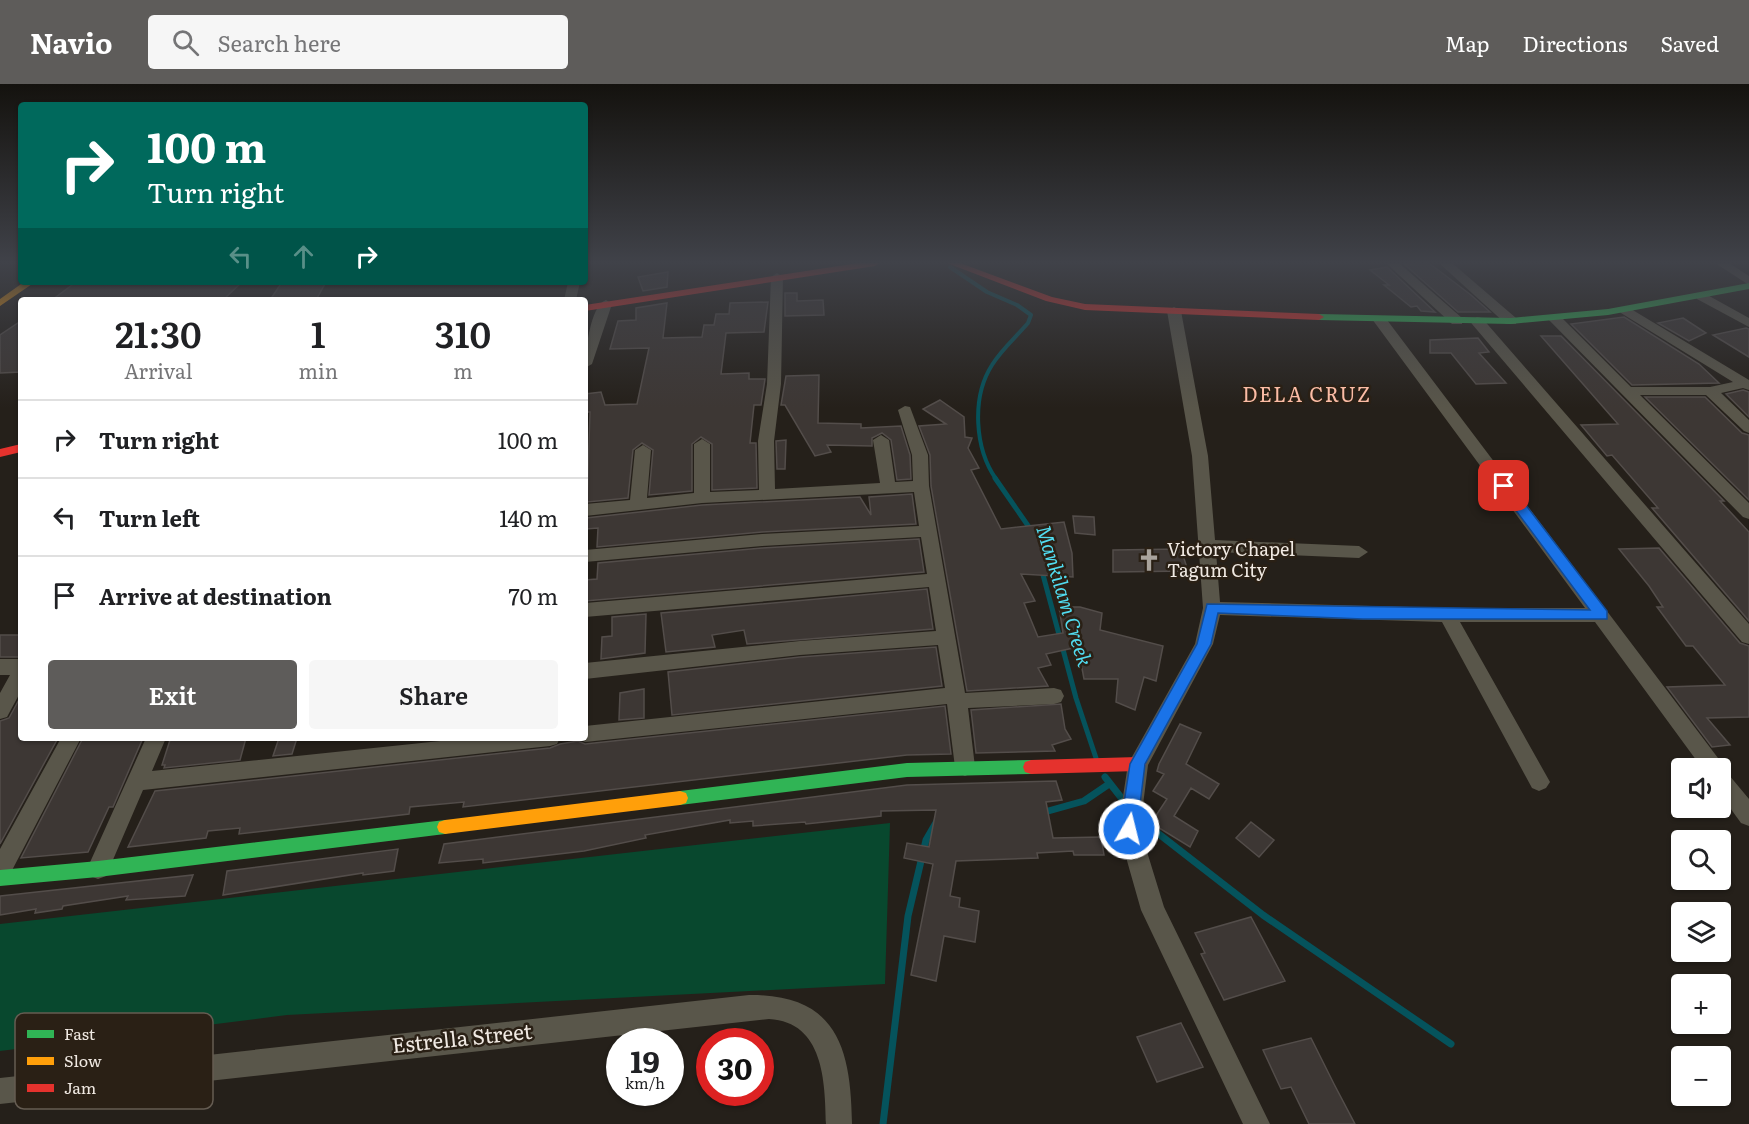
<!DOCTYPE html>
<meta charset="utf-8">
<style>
body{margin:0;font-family:Literata,serif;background:#f6f6f6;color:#202124;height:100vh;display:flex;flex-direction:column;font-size:22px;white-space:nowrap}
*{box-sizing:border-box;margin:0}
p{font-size:20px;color:#757577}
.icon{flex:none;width:33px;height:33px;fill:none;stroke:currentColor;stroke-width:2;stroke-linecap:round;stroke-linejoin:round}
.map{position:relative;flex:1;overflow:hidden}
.sheet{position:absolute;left:18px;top:213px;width:570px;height:444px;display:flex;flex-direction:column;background:#fff;border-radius:6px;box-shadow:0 2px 4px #0004}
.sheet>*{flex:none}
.top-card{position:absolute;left:18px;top:18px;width:570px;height:183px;border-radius:6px;box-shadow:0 2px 4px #0004;background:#00695c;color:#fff;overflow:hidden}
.buttons{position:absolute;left:1671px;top:674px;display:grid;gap:12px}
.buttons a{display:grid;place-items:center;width:60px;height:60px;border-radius:6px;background:#fff;box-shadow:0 2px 4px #0004;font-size:30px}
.speed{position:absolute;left:606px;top:944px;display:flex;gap:12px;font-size:30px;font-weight:700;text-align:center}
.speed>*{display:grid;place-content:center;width:78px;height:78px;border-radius:50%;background:#fff;box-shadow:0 2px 4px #0004;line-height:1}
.speed small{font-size:15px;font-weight:400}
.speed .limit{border:9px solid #d22;background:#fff;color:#111}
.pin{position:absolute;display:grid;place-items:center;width:51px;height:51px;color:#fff;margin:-26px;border-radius:12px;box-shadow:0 3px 9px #0006}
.me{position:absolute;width:66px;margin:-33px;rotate:8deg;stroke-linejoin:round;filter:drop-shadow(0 0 4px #0008)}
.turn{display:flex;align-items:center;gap:21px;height:126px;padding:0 30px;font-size:27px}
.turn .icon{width:78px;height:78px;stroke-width:2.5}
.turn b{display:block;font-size:42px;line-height:51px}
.lanes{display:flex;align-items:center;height:57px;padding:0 30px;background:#0003;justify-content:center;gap:30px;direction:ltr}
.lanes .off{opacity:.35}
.eta{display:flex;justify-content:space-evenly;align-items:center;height:102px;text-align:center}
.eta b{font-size:36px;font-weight:600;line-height:42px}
.primary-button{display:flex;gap:12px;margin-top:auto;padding:12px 30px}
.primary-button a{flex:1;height:69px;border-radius:6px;background:#5e5c5a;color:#fff;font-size:24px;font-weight:600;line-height:69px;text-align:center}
.primary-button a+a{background:#f6f6f6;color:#202124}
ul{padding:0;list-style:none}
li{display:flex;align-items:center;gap:18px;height:78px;padding:0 30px;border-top:2px solid #e0e0e0}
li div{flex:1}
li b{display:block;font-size:22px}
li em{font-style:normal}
header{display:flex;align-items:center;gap:36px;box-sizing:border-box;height:84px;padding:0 30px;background:#5e5c5a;color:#fff}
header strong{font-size:28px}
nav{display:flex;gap:33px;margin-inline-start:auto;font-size:21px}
.search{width:420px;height:54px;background:#f6f6f6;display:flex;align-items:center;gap:15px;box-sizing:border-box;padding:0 21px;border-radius:6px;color:#757577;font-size:22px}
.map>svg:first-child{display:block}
.green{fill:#08482e}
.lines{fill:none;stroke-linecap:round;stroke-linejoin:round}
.stream-far2{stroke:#05535c;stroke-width:4}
.stream-far1{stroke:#05535c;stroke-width:5}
.stream{stroke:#05535c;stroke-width:7}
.building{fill:#3d3734;stroke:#534d4a;stroke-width:1.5}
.street{fill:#59564a;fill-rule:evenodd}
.fast{fill:#30b455;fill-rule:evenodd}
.slow{fill:#ff9f0a;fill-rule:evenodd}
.jam{fill:#e5322d;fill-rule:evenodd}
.route{fill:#1a73e8;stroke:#114b97;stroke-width:1.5}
.labels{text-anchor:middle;stroke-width:5;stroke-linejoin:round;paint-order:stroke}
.poi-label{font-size:18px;fill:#f0e9e2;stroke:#2a2015;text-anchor:start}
.neighbourhood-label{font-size:20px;letter-spacing:1.5px;fill:#fbbca5;stroke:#2a2015}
.water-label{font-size:20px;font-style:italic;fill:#51dbef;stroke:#2a2015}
.near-street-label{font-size:21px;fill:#f0e9e2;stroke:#2a2015}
.key{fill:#2a2015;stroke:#655c52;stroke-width:1.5}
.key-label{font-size:16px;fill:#f0e9e2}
</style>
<header>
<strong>Navio</strong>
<div class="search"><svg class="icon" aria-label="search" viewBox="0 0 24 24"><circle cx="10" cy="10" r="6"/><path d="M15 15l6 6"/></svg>Search here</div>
<nav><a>Map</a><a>Directions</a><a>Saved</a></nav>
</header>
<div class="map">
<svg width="1749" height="1040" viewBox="0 0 1749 1040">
<rect width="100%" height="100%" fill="#25201a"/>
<path class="green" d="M890,739L885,900L287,931L0,967V840Z"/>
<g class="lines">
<path class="stream-far2" d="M950,183L987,208L1017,221L1031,231L1028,239C1016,253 1001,266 992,281C971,314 975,365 996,395"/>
<path class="stream-far1" d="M995,394L1031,446
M1042,487L1076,614L1096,674"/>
<path class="stream" d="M1105,693L1123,716
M1041,729L1084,717L1109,700
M1155,747L1263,831L1451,960
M883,1040L908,832L926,756L937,737"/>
</g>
<path class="building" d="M1429,179L1471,211L1490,228H1458L1404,180Z
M1387,183L1435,228L1421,227L1417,222L1411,223L1384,201H1389L1370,186Z
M668,188L667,203L643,207L638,193Z
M76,198H222L241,199L223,216H52Z
M282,198H326L316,216H270Z
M785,209H797V217L823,216L824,231L785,232Z
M768,218L764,248L726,249L721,290L749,289V295H765L761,321H754L750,359H756L757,404L712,406V360L701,353L692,360V407L649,411L653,366L642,359L633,366L628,414L587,418L590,328H585V310L601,308L605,321L637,320L649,264L610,265L618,237L636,236V224L667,219L663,254L702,253L704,241H714L716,230H729L730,219Z
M1624,233L1699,280L1719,299L1632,301L1571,240Z
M1683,234L1706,249L1689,257L1658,239Z
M21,237V288L0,289V251Z
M1746,244L1749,245V273L1713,251Z
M1541,252H1561L1724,417H1720L1749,448V537L1652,424H1658L1612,371L1607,372L1581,341L1618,340Z
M1478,254L1489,268L1479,269L1506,299L1476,300L1451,269H1430V256Z
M819,291L818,339L861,340V344L901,342L910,371L911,395L897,396L891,356L882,349L872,354V362L827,361L831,368L815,372L785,321H781L786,292Z
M1743,306L1749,308V333L1726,310Z
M1645,313H1705L1742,349L1749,351V416Z
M940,316L964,333L965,353L972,354L968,364L979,384L971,386L1001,445L1064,438L1072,469L1073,493L1021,490L1035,517L1024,519L1038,553L1063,549L1059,523H1080L1102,529L1100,546L1163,562L1156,597L1144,593L1135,626L1116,618L1118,595H1084L1078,563L1046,570L1051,581L1038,584L1048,602L967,607L931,402L930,371L919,342L946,340L923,325Z
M786,356L785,385H777L776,357Z
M912,410L916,440L762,448L597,463L598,444L586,445V434L702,421L860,413L871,431L869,413Z
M1073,432L1094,433L1095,451L1075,449Z
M919,455L924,488L585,517V496L597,495L598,479L762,464Z
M1659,464L1740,559L1749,562V633L1707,634L1730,661L1712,663L1667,603L1725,601L1693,562H1686L1657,523H1663L1649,502L1619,465Z
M1181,465L1188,487L1113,488V466Z
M927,505L933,545L747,560L744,546L712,551L715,563L666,568L661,529Z
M646,530L645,569L601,575L602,553L612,552V533Z
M0,551H21V573H0Z
M936,563L942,602L672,631L668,588L800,573Z
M644,605V634L619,636L620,609Z
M21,612V654H58L0,760V637L9,634Z
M1061,620L1065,645L1071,655L1052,661L1055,667L976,669L971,626Z
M945,622L951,670L907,671L463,723L464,718L410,723L409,730L239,750L240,744L208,747L206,754L128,763L155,707L550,664L560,660L578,657L585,660Z
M1180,640L1201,649L1186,680L1219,700L1209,715L1191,704L1174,732L1198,747L1190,763L1151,739L1167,715L1153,707L1164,690L1157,687L1159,680Z
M83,654H143L113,723H109L88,768L21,774Z
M186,654H246L240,676L164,684L165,681H162L170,656Z
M279,654H297L292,670L273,672Z
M1056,697L1062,716L1046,718L1053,754L1101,753L1104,771H1074L1073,767L1037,769L1038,774L956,777L950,812L960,814L959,823L979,827L975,858L944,852L936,897L911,891L933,780L904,774L907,759L929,763L936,726L881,727V732L806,740L805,738L753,742V737L730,739V736L645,751L646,754L584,767L483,779V775L439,779L444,760L907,701Z
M1251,738L1274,756L1259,773L1236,754Z
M398,765L394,787L363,791V789L223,811L227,787Z
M193,791L185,812L126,816L128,812L63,822L62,825L35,829L36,825L0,831V812Z
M1251,833L1285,897L1224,916L1201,870L1205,869L1195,849Z
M1181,939L1203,983L1157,998L1137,953Z
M1311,954L1334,1000L1355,1040H1309L1291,1003L1281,1005L1263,966Z"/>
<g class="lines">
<path class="street" d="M1386,179H1399L1462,234V240H1452Z
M1439,179H1452L1516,234V240H1506Z
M1715,179H1729L1749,192V201Z
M777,189L783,193L781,300L774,357L775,405L880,399L873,356L881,351L889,356L895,398L913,397L912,371L898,326L905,322L910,323L928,371L929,402L965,609L1054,604L1061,606L1064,612L1061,618L1054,620L968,624L975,683L972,689L965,692L958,689L955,683L947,620L585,658L577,654H585V642L945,604L938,561L800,571L585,595V579L800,557L936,547L929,503L585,533V519L927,490L921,453L762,462L585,478V466L762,450L919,442L914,408L702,419L585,432V420L630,416L635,366L643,361L651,366L647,414L694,409V360L702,355L710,360V408L759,406L758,357L767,300L771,193Z
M568,198H580L576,216H564Z
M1702,208L1749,234V243L1697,215L1696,212Z
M606,216L612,220L592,280L585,284C585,270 590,221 606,216Z
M1626,222L1749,296V306L1743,304L1721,309L1749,336V349L1744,347L1706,311H1640L1749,419V435L1743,433L1548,235L1550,232H1560L1631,303H1710L1733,298L1621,229L1619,226Z
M1174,223L1181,227L1208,372L1215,456L1359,462L1368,468L1359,474L1216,468L1220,518L1447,524H1585L1372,235L1374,232H1384L1721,678L1724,685L1749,715V742L1741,739L1720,710V684H1702L1595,538H1460L1550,698L1546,704L1539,707L1532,704L1442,538L1220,531L1213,560L1148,681L1140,745L1164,823L1270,1040H1243L1141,826L1118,745L1128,680L1195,560L1203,524L1192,372L1167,227Z
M1477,233L1482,234L1749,540V560L1742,558L1472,240L1470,237Z
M0,575H21V607L7,633L0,635V609L10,591H0Z
M61,654H81L8,794L0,797V765Z
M146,654H166L152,687L469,654H560L557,660L550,662L143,706L106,792L98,795L90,792L87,785Z
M749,911C837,910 851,964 852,1040H826C825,998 824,938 769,935L0,1020V994Z"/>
<path class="fast" d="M1749,199V205L1608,231L1511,240L1319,236L1314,233L1319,230L1511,234L1608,225Z
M1031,676L1037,678L1039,683L1037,688L1031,690L907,693L680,721L674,719L672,714L674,709L680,707L907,679Z
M445,736L451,738L453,743L451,748L445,750L98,793L0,802V786L98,777Z"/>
<path class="slow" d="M24,198H35L0,222V215Z
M680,707L686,709L688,714L686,719L680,721L445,750L439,748L437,743L439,738L445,736Z"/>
<path class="jam" d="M858,179H880L875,182L585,227V221Z
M947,179H960L1052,213L1085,220L1319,230L1324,233L1319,236L1085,226L1046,217Z
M21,360V368L0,373V365Z
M1138,673L1143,675L1146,680L1143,685L1138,687L1031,690L1025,688L1023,683L1025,678L1031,676Z"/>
</g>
<linearGradient id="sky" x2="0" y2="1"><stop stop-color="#14120e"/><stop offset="0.55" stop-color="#404249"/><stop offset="1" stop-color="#404249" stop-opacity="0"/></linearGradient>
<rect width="1749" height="324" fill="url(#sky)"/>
<path class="route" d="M1504,398L1509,399L1607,527V535H1363L1218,529L1211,560L1145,680L1137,745L1134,750L1129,752L1123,750L1120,745L1130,680L1197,560L1207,520L1590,526L1500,405L1498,402Z"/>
<defs>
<g id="church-bare" transform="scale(1.8)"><path d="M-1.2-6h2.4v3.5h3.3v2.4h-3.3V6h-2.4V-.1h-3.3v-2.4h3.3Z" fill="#a9a39c" stroke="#2a2015" stroke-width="2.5" paint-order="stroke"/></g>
</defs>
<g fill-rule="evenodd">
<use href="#church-bare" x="1149" y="476"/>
</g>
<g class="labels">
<g class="poi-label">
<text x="1167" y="472">Victory Chapel<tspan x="1167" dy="21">Tagum City</tspan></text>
</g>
<g class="neighbourhood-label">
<text x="1307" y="318">DELA CRUZ</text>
</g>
<g class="water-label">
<text transform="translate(1064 512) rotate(73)" y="7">Mankilam Creek</text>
</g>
<g class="near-street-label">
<text transform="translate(462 955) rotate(-6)" y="7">Estrella Street</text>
</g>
</g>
<rect x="15" y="929" width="198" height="96" rx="9" class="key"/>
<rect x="27" y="946" width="27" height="8" fill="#30b455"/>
<rect x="27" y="973" width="27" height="8" fill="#ff9f0a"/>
<rect x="27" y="1000" width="27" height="8" fill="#e5322d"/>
<g class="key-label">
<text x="64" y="956">Fast</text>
<text x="64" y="983">Slow</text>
<text x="64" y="1010">Jam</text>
</g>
</svg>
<div class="buttons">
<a><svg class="icon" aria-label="sound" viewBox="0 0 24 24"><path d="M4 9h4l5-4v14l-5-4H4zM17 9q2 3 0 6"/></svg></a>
<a><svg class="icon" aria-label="search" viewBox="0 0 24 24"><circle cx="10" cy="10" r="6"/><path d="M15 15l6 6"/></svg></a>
<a><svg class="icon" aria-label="layers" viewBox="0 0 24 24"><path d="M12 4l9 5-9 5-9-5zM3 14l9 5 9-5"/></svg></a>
<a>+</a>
<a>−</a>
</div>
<div class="speed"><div>19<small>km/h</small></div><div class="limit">30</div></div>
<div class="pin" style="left:1504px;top:402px;background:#d93025"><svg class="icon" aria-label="arrive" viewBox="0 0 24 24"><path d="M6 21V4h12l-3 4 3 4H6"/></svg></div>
<svg class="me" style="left:1129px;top:745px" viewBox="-20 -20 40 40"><circle r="17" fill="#1a73e8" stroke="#fff" stroke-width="3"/><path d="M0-11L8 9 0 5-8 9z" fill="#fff"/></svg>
<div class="top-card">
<div class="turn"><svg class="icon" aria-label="right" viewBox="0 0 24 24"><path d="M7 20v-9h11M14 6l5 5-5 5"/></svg><div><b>100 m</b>Turn right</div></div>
<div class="lanes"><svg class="icon off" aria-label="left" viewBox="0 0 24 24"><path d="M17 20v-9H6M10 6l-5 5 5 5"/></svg><svg class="icon off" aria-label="ahead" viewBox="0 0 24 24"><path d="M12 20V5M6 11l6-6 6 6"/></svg><svg class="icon" aria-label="right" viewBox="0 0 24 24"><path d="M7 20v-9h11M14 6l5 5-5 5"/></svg></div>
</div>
<section class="sheet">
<div class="eta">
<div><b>21:30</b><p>Arrival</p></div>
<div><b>1</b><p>min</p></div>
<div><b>310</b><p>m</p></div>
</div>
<ul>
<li><svg class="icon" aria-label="right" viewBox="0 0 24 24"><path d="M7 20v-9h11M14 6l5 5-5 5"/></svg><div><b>Turn right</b></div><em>100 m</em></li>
<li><svg class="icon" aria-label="left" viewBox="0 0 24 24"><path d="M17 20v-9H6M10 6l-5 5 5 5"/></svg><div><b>Turn left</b></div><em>140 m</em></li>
<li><svg class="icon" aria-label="arrive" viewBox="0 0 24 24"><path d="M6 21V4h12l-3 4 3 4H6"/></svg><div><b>Arrive at destination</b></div><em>70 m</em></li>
</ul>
<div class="primary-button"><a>Exit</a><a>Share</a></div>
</section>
</div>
